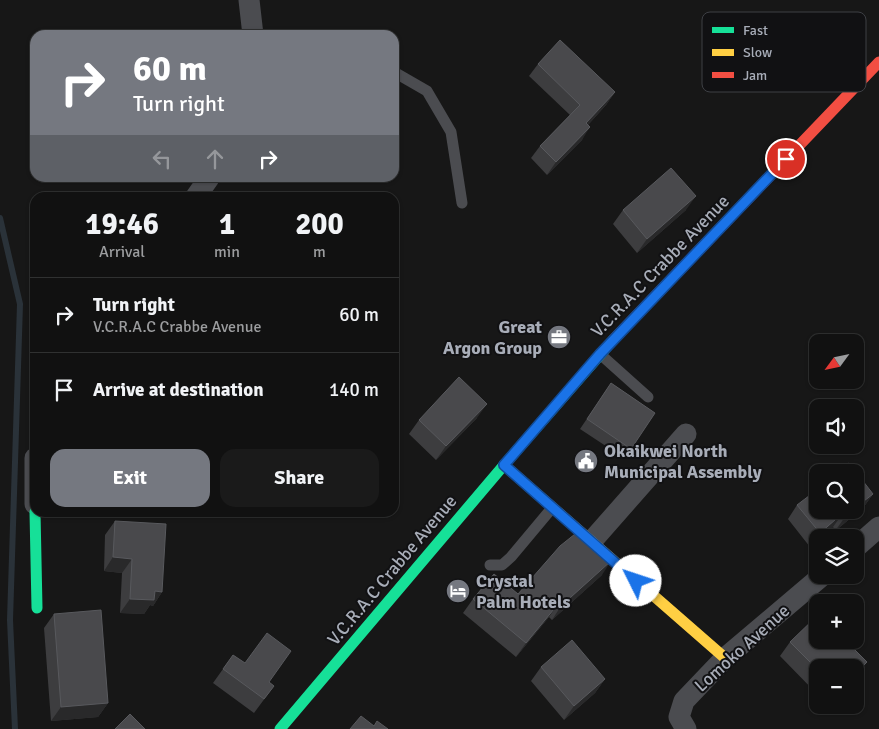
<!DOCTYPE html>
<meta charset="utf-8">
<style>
body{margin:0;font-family:Signika,sans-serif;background:#1a1a1a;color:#f1f3f6;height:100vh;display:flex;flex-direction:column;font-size:19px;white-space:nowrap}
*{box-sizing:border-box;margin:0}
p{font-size:16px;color:#9c9d9f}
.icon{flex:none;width:28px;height:28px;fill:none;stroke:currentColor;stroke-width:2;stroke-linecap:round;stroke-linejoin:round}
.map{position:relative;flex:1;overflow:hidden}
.details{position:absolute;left:30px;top:192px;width:369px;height:325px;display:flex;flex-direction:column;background:#111;border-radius:15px;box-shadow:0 1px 4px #0004,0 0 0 1px #303131}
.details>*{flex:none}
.hud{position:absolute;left:30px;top:30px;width:369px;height:152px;border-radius:15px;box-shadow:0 1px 4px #0004,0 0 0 1px #303131;background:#757880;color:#fff;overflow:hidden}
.needle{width:32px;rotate:237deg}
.fabs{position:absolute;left:809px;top:334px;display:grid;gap:10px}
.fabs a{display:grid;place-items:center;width:55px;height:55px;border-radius:10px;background:#111;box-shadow:0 1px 4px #0004,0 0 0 1px #303131;font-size:25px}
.pin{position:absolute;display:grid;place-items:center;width:42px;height:42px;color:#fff;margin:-21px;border:2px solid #fff;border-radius:50%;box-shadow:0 1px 5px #0007}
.me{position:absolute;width:55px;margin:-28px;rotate:311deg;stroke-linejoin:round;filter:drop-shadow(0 0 4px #0008)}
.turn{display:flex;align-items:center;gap:18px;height:105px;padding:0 20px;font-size:22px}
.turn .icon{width:65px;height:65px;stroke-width:2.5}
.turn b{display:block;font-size:35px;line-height:42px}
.lanes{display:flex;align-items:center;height:48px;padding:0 20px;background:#0003;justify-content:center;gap:25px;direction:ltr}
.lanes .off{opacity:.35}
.eta{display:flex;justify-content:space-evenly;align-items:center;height:85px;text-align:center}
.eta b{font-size:30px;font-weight:700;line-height:35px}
.action{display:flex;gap:10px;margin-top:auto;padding:10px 20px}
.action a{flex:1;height:58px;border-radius:15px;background:#757880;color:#fff;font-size:20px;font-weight:700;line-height:58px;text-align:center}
.action a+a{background:#1a1a1a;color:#f1f3f6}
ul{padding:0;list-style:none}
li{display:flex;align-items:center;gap:15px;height:75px;padding:0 20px;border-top:1px solid #303131}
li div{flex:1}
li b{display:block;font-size:19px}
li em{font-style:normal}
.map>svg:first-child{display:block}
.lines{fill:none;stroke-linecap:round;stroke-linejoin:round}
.stream{stroke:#2a3239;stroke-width:6}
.lane{stroke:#4b4c50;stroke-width:11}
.street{stroke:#4b4c50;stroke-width:21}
.fast{stroke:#16e098;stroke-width:11}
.slow{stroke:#ffcf43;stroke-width:11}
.jam{stroke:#f24e42;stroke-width:11}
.wall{fill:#3d3d3f}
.shaded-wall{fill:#29292a}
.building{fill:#49494c;stroke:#58595d}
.route-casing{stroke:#114b97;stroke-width:12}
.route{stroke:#1a73e8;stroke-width:9}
.labels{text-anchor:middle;stroke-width:4;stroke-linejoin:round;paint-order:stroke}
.street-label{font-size:18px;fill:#a8adb8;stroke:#111113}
.poi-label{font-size:18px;font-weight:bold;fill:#a8adb8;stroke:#111113;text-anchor:start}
.key{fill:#111113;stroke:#3e4045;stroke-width:1}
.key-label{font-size:14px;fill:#a8adb8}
</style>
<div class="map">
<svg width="879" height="729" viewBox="0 0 879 729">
<rect width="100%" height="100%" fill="#171717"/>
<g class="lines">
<path class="stream" d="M0,218L20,304L10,620L15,729"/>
<path class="lane" d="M394,72L427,91L451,132L462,203
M600,354L648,397
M490,565H502L511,557L552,508"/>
<path class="street" d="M249,0L253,35
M195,198L209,178
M35,458V504
M591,542L686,434
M855,548L879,527
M686,729L679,717L684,701L725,658L823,575"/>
<path class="fast" d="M35,512L37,608
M280,729L504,465L613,340"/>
<path class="slow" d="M504,465L725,658"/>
<path class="jam" d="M613,340L879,62"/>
</g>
<path class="wall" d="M538,64L615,92L606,105L588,125L582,140L547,175L531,158L540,146L570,115L529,76Z
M623,210H686L637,253L613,224Z
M611,383L655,413L624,458L580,429Z
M477,418L436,460L409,434L419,420Z
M873,494L863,508L835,531L833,527L821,538H818L810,547L788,519L797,505Z
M115,521L162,592L153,606L150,605L144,614L120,613L122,573L104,571L105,535Z
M602,575L552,620L549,617L516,657L463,613L473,599L518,594Z
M54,614L108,703L98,717L51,721L44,628Z
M790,642L857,676L818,668V695L780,656Z
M233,655L274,686L254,713L213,683Z
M541,667L605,679L595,693L564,720L531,681Z"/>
<path class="shaded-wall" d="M615,92L606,105L578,136L586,123Z
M590,127L582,140L547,175L556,162Z
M696,196L686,210L637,253L647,239Z
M487,404L477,418L436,460L446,446Z
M873,494L863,508L835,531L845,517L853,510H855V508Z
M843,513L833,527L821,538H818V540L810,547L820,533Z
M113,557L132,559L122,573L104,571Z
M611,561L602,575L552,620L561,606Z
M155,591L162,592L153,606L150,605L144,614L120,613L130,599Z
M559,603L549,617L516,657L526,643Z
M867,662L857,676L855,679V674Z
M605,679L595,693L564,720L574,706Z
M108,703L98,717L51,721L61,707Z"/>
<path class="building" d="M560,40L615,92L586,123L590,127L556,162L540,146L580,105L538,64Z
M671,168L696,196L647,239L623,210Z
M459,377L487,404L446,446L419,420Z
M611,383L655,413L631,449L587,419Z
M849,463L873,494L855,508V472H837Z
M818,489V510H853L845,517L843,513L820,533L797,505Z
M115,521L166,524L162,592L155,591L154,600L130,599L132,559L113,557Z
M580,530L601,548L611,561L561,606L559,603L526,643L473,599L494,574L518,594L560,546Z
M101,610L108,703L61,707L54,614Z
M818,615V640H845L867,662L855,674V668H818V670L790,642Z
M267,633L291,651L269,682L274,686L264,699L223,669L233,655L245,663Z
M572,640L605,679L574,706L541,667Z
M130,714L145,729H115Z
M361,716L374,726L377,721L388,729H350Z"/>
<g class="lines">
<g class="route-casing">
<path id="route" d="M636,581L504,465L600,354L786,159"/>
</g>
<use href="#route" class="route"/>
</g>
<defs>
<g id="office-disc" transform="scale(1.25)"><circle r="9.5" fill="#757880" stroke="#111113"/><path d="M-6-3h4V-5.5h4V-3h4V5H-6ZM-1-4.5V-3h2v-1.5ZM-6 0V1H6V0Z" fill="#fff"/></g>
<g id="civic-disc" transform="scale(1.25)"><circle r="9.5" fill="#757880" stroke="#111113"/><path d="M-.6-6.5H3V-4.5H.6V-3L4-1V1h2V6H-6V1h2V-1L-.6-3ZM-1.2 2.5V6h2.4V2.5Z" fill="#fff"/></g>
<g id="hotel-disc" transform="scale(1.25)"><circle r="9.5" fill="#757880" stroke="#111113"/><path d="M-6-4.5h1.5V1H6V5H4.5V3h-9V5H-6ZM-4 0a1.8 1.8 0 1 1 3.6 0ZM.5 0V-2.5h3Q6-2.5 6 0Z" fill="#fff"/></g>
</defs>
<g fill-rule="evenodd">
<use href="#office-disc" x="559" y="337"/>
<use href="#civic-disc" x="586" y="461"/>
<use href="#hotel-disc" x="458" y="591"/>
</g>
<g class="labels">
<g class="street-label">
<text transform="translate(660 266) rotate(-46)" y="6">V.C.R.A.C Crabbe Avenue</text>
<text transform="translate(392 570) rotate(-50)" y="6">V.C.R.A.C Crabbe Avenue</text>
<text transform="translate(742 648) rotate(-42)" y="6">Lomoko Avenue</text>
</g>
<g class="poi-label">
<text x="542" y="333" text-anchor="end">Great<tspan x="542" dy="21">Argon Group</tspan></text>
<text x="604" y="457">Okaikwei North<tspan x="604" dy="21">Municipal Assembly</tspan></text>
<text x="476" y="587">Crystal<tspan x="476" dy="21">Palm Hotels</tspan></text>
</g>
</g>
<rect x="702" y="12" width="164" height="80" rx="8" class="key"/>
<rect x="712" y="27" width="22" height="6" fill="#16e098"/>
<rect x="712" y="49" width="22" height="7" fill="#ffcf43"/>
<rect x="712" y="72" width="22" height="6" fill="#f24e42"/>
<g class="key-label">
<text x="743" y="35">Fast</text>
<text x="743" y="57">Slow</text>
<text x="743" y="80">Jam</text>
</g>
</svg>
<div class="fabs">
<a><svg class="needle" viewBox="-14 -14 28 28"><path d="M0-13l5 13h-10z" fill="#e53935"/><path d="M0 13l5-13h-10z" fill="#9c9d9f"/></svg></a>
<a><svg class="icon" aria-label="sound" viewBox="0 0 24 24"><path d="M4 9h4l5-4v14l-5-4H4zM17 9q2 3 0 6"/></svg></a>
<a><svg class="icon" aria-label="search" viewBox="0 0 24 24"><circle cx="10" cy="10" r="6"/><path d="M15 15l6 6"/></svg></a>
<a><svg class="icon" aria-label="layers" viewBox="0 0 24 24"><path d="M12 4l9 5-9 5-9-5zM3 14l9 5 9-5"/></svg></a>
<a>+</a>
<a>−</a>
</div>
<div class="pin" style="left:786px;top:159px;background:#d93025"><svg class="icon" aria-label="arrive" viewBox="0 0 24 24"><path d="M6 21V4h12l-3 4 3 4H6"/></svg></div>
<svg class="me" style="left:636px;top:581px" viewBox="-20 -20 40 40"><circle r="19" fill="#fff"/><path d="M0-13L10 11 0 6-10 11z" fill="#1a73e8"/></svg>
<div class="hud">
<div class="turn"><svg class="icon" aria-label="right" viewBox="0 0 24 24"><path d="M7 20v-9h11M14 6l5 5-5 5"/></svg><div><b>60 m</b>Turn right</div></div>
<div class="lanes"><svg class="icon off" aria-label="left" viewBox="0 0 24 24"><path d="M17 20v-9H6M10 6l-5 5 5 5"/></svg><svg class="icon off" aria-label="ahead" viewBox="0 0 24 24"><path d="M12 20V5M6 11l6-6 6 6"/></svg><svg class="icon" aria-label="right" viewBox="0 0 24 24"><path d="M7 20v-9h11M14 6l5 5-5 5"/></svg></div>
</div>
<section class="details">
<div class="eta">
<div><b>19:46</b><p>Arrival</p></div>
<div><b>1</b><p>min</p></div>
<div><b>200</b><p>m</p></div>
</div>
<ul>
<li><svg class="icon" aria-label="right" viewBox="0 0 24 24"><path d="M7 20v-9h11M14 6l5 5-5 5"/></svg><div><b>Turn right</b><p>V.C.R.A.C Crabbe Avenue</p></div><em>60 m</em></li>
<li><svg class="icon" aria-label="arrive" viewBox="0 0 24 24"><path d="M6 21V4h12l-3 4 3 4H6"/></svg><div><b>Arrive at destination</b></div><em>140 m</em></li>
</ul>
<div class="action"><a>Exit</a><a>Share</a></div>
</section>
</div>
